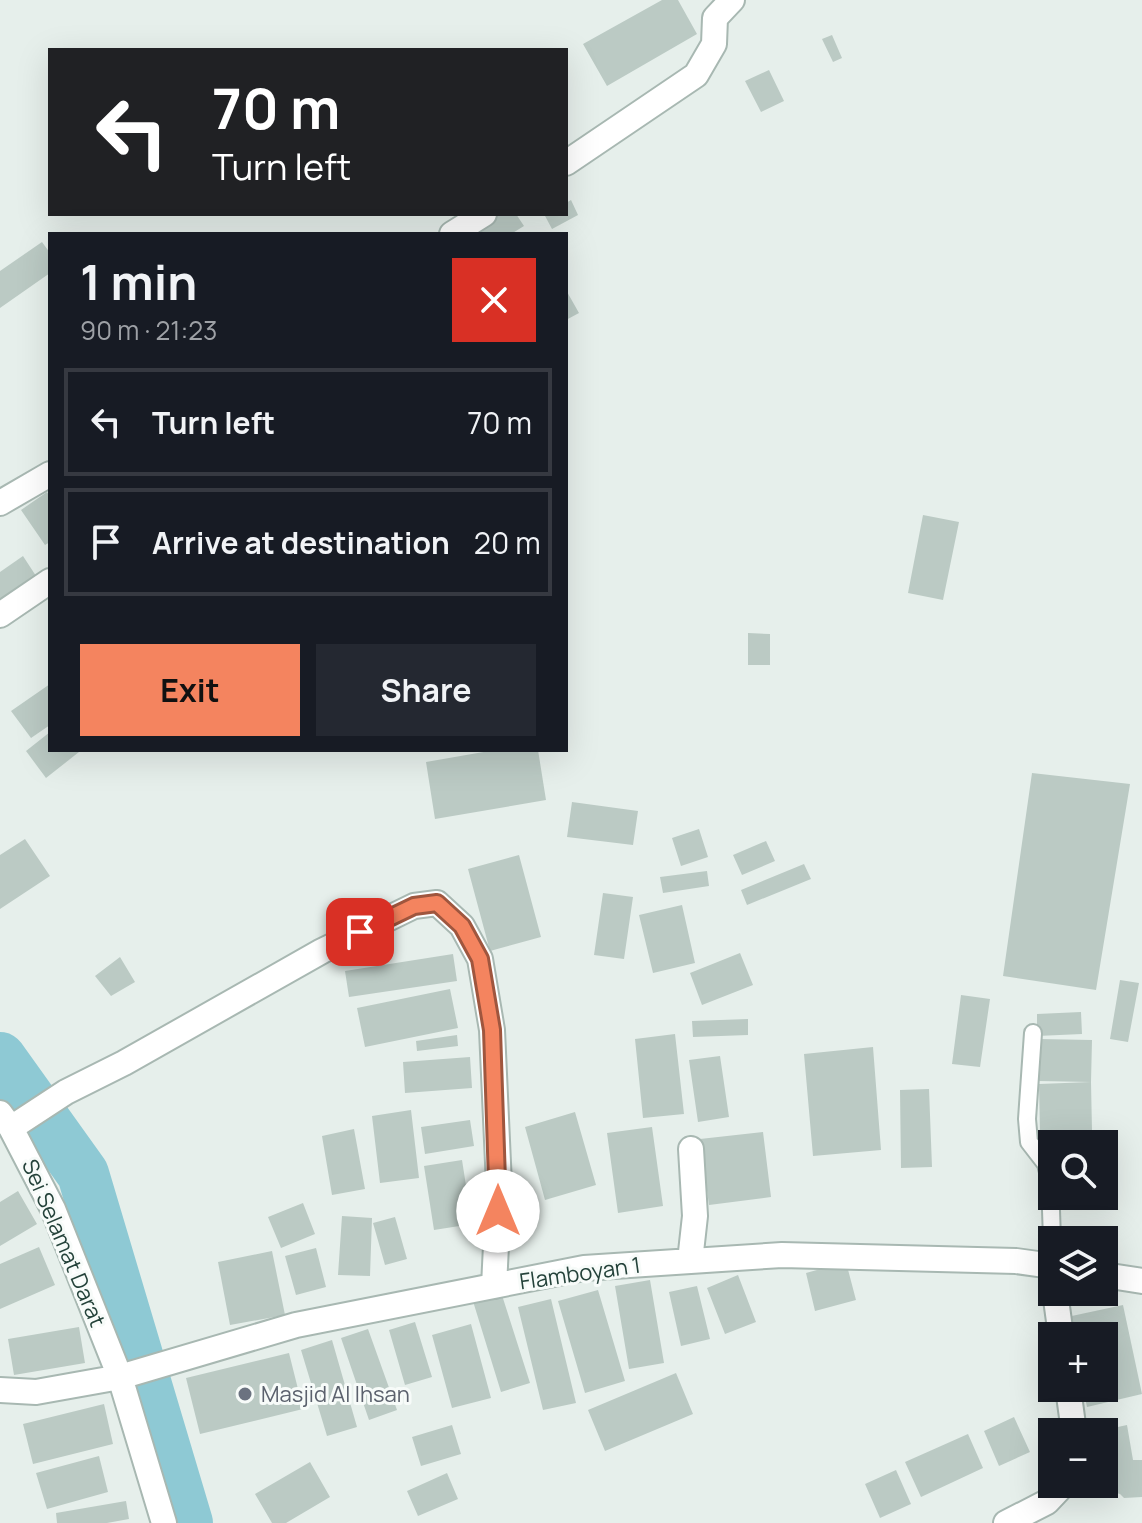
<!DOCTYPE html>
<meta charset="utf-8">
<style>
body{margin:0;font-family:Manrope,sans-serif;background:#242831;color:#f1f3f6;height:100vh;display:flex;flex-direction:column;font-size:30px;white-space:nowrap}
*{box-sizing:border-box;margin:0}
p{font-size:26px;color:#9ea1a6}
.icon{flex:none;width:44px;height:44px;fill:none;stroke:currentColor;stroke-width:2;stroke-linecap:round;stroke-linejoin:round}
.map{position:relative;flex:1;overflow:hidden}
.sheet{position:absolute;left:48px;top:232px;width:520px;height:520px;display:flex;flex-direction:column;background:#171b24;border-radius:0px;box-shadow:0 8px 32px #0002}
.sheet>*{flex:none}
.banner{position:absolute;left:48px;top:48px;width:520px;height:168px;border-radius:0px;box-shadow:0 8px 32px #0002;background:#202124;color:#fff;overflow:hidden}
.tools{position:absolute;left:1038px;top:1130px;display:grid;gap:16px}
.tools a{display:grid;place-items:center;width:80px;height:80px;border-radius:0px;background:#171b24;box-shadow:0 8px 32px #0002;font-size:40px}
.pin{position:absolute;display:grid;place-items:center;width:68px;height:68px;color:#fff;margin:-34px;border-radius:16px;box-shadow:0 4px 12px #0006}
.me{position:absolute;width:88px;margin:-44px;rotate:0deg;stroke-linejoin:round;filter:drop-shadow(0 0 6px #0008)}
.turn{display:flex;align-items:center;gap:28px;height:168px;padding:0 32px;font-size:36px}
.turn .icon{width:104px;height:104px;stroke-width:2.5}
.turn b{display:block;font-size:56px;line-height:68px}
.round{display:grid;place-items:center;flex:none;width:84px;height:84px;border-radius:0px;background:#242831}
.overview{display:flex;align-items:center;justify-content:space-between;height:136px;padding:0 32px}
h1{font-size:48px;font-weight:700;line-height:60px}
.button{display:flex;gap:16px;margin-top:auto;padding:16px 32px}
.button a{flex:1;height:92px;border-radius:0px;background:#f4845f;color:#111;font-size:32px;font-weight:700;line-height:92px;text-align:center}
.button a+a{background:#242831;color:#f1f3f6}
ul{padding:0;list-style:none}
li{display:flex;align-items:center;gap:24px;height:108px;margin:0 16px 12px;padding:0 16px;border:4px solid #363941;border-radius:0px}
li div{flex:1}
li b{display:block;font-size:30px}
li em{font-style:normal}
.map>svg:first-child{display:block}
.lines{fill:none;stroke-linecap:round;stroke-linejoin:round}
.river{stroke:#8ec9d4;stroke-width:52}
.building{fill:#bbcac4}
.service-casing{stroke:#a8b8b2;stroke-width:20}
.minor-casing{stroke:#a8b8b2;stroke-width:28}
.service{stroke:#fff;stroke-width:16}
.minor{stroke:#fff;stroke-width:24}
.route-casing{stroke:#9f563e;stroke-width:20}
.route{stroke:#f4845f;stroke-width:14}
.worship-dot{fill:#6b7280;stroke:#f7fbf9;stroke-width:3}
.labels{text-anchor:middle;stroke-width:6;stroke-linejoin:round;paint-order:stroke}
.street-label{font-size:22px;fill:#24423a;stroke:#f7fbf9}
.worship-label{font-size:22px;fill:#5b616d;stroke:#f7fbf9;text-anchor:start}
</style>
<div class="map">
<svg width="1142" height="1523" viewBox="0 0 1142 1523">
<rect width="100%" height="100%" fill="#e6efeb"/>
<g class="lines">
<path class="river" d="M0,1058L83,1174L187,1523"/>
</g>
<path class="building" d="M662,0H678L697,34L607,86L583,44Z
M832,35L842,58L833,62L822,39Z
M769,70L784,101L761,112L745,81Z
M571,200L578,215L552,229L544,214H566V203Z
M500,214H516L524,226L511,234H467Z
M42,242L50,253V273L0,308V271Z
M566,290L579,313L566,320Z
M47,492L50,497V542L45,545L21,510Z
M923,515L959,522L943,600L908,593Z
M23,556L38,579L0,604V572Z
M748,633L770,634V665H748Z
M50,684V725L31,738L11,711Z
M50,732V750H77L79,752L46,778L26,751Z
M495,750H538L546,800L435,819L426,762Z
M1032,773L1130,784L1096,990L1003,976Z
M572,802L638,811L633,845L567,837Z
M699,829L708,857L681,866L672,838Z
M25,839L50,876L0,909V855Z
M766,841L775,861L742,875L733,855Z
M519,855L541,937L490,951L468,869Z
M804,864L811,879L747,905L741,890Z
M707,871L709,886L663,893L660,877Z
M603,893L633,897L624,959L594,955Z
M682,905L695,963L653,973L639,915Z
M740,953L753,985L702,1005L690,973Z
M453,954L457,981L349,997L345,971Z
M120,957L135,982L111,996L95,976Z
M1120,980L1139,983L1128,1042L1110,1039Z
M450,989L458,1028L365,1047L357,1008Z
M961,995L990,999L980,1067L952,1064Z
M1081,1012L1082,1034L1037,1036V1014Z
M748,1019V1035L693,1037L692,1021Z
M675,1034L684,1114L643,1118L635,1039Z
M457,1035L458,1046L417,1051L416,1041Z
M1039,1039L1092,1040L1091,1082L1038,1081Z
M873,1047L881,1150L813,1156L804,1054Z
M720,1056L729,1117L698,1122L689,1060Z
M470,1057L472,1088L405,1093L403,1062Z
M1091,1082L1092,1131L1040,1133L1039,1084Z
M929,1089L932,1167L901,1168L900,1090Z
M411,1110L419,1178L380,1183L372,1116Z
M575,1112L596,1185L545,1200L525,1127Z
M470,1120L474,1146L425,1154L421,1127Z
M652,1127L663,1206L618,1213L607,1133Z
M354,1129L365,1189L332,1195L322,1136Z
M763,1132L771,1197L709,1205L700,1139Z
M462,1160L472,1224L434,1230L424,1166Z
M18,1191L37,1224L0,1246V1202Z
M303,1203L315,1234L281,1248L268,1217Z
M342,1216L372,1218L370,1276L338,1275Z
M395,1217L407,1259L385,1265L373,1223Z
M39,1247L55,1285L0,1309V1264Z
M316,1248L326,1287L296,1295L285,1256Z
M272,1251L285,1315L230,1325L218,1262Z
M846,1262L856,1300L815,1311L806,1273Z
M738,1275L756,1322L725,1334L707,1288Z
M650,1280L664,1363L629,1369L615,1286Z
M697,1286L710,1339L681,1346L669,1292Z
M500,1289L530,1383L501,1392L472,1298Z
M598,1290L625,1381L585,1393L558,1301Z
M551,1299L576,1403L543,1410L518,1307Z
M1123,1305L1142,1394L1087,1407L1083,1388H1104V1336H1072L1067,1317Z
M415,1322L432,1377L405,1385L389,1330Z
M471,1324L491,1398L452,1408L432,1335Z
M79,1327L85,1363L14,1375L8,1339Z
M368,1329L397,1410L369,1420L341,1338Z
M332,1340L357,1427L327,1436L301,1350Z
M289,1353L303,1409L200,1434L186,1378Z
M676,1373L693,1414L605,1451L588,1410Z
M104,1404L113,1444L33,1464L23,1424Z
M1014,1417L1030,1452L999,1466L984,1431Z
M452,1425L461,1454L421,1466L412,1437Z
M1127,1425L1133,1460H1142V1497L1124,1498L1120,1494L1103,1489L1104,1430Z
M968,1434L983,1468L921,1497L905,1462Z
M99,1456L108,1492L47,1509L36,1473Z
M310,1462L330,1497L286,1523H272L255,1494Z
M896,1470L911,1504L880,1518L865,1484Z
M447,1473L458,1499L418,1516L407,1491Z
M126,1501L129,1519L107,1523H57L56,1513Z"/>
<g class="lines">
<g class="service-casing">
<path id="service" d="M1033,1033L1027,1119L1029,1142L1046,1164L1050,1180L1052,1240"/>
</g>
<g class="minor-casing">
<path id="minor" d="M566,163L696,75L714,44L715,18L732,0
M452,234L484,214
M0,503L50,474
M0,615L50,581
M0,1113L11,1128L53,1209L120,1377L164,1523
M11,1128L66,1092L124,1063L322,951L414,906L437,903L462,926L480,959L492,1030L499,1185L494,1286
M690,1261L695,1216L691,1149
M1104,1275L1142,1281
M1055,1292L1061,1336
M1068,1388L1074,1432
M0,1390L36,1392L120,1377L296,1325L584,1268L782,1255L1016,1261L1052,1266
M1006,1523L1047,1502L1064,1484"/>
</g>
<use href="#service" class="service"/>
<use href="#minor" class="minor"/>
</g>
<g class="lines">
<g class="route-casing">
<path id="route" d="M360,932L414,906L437,903L462,926L480,959L492,1030L498,1211"/>
</g>
<use href="#route" class="route"/>
</g>
<circle class="worship-dot" cx="245" cy="1394" r="8"/>
<g class="labels">
<g class="street-label">
<text transform="translate(64 1243) rotate(67)" y="8">Sei Selamat Darat</text>
<text transform="translate(580 1273) rotate(-8)" y="8">Flamboyan 1</text>
</g>
<g class="worship-label">
<text x="261" y="1402">Masjid Al Ihsan</text>
</g>
</g>
</svg>
<div class="tools">
<a><svg class="icon" aria-label="search" viewBox="0 0 24 24"><circle cx="10" cy="10" r="6"/><path d="M15 15l6 6"/></svg></a>
<a><svg class="icon" aria-label="layers" viewBox="0 0 24 24"><path d="M12 4l9 5-9 5-9-5zM3 14l9 5 9-5"/></svg></a>
<a>+</a>
<a>−</a>
</div>
<div class="pin" style="left:360px;top:932px;background:#d93025"><svg class="icon" aria-label="arrive" viewBox="0 0 24 24"><path d="M6 21V4h12l-3 4 3 4H6"/></svg></div>
<svg class="me" style="left:498px;top:1211px" viewBox="-20 -20 40 40"><circle r="19" fill="#fff"/><path d="M0-13L10 11 0 6-10 11z" fill="#f4845f"/></svg>
<div class="banner">
<div class="turn"><svg class="icon" aria-label="left" viewBox="0 0 24 24"><path d="M17 20v-9H6M10 6l-5 5 5 5"/></svg><div><b>70 m</b>Turn left</div></div>
</div>
<section class="sheet">
<div class="overview"><div><h1>1 min</h1><p>90 m · 21:23</p></div><a class="round" style="background:#d93025;color:#fff"><svg class="icon" aria-label="close" viewBox="0 0 24 24"><path d="M6 6l12 12M18 6L6 18"/></svg></a></div>
<ul>
<li><svg class="icon" aria-label="left" viewBox="0 0 24 24"><path d="M17 20v-9H6M10 6l-5 5 5 5"/></svg><div><b>Turn left</b></div><em>70 m</em></li>
<li><svg class="icon" aria-label="arrive" viewBox="0 0 24 24"><path d="M6 21V4h12l-3 4 3 4H6"/></svg><div><b>Arrive at destination</b></div><em>20 m</em></li>
</ul>
<div class="button"><a>Exit</a><a>Share</a></div>
</section>
</div>
